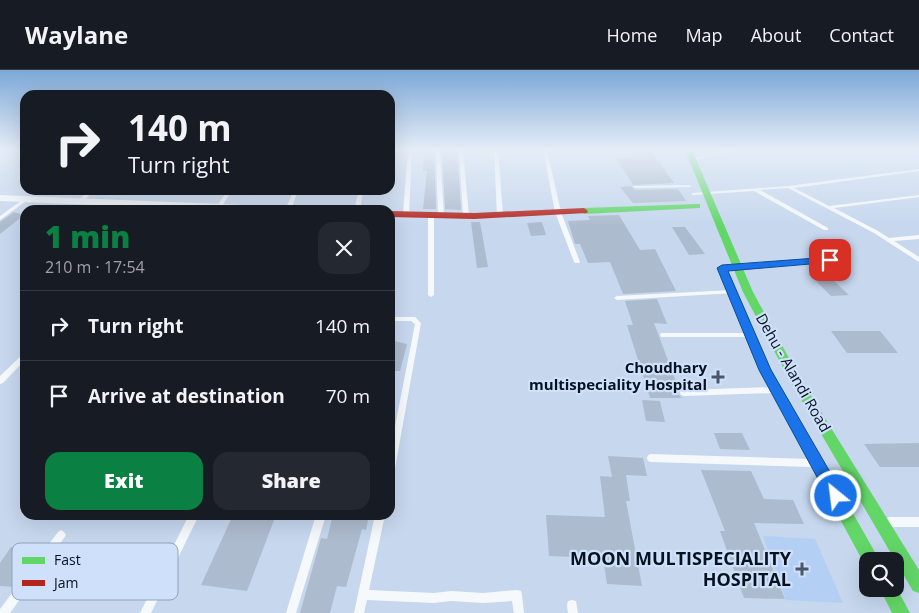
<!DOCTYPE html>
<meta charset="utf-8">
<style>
body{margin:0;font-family:"Open Sans",sans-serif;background:#242831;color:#f1f3f6;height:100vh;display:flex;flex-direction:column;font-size:19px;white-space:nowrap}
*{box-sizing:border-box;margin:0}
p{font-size:16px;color:#9ea1a6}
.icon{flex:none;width:28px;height:28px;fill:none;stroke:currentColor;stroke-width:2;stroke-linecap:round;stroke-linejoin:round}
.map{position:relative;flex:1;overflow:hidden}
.details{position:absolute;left:20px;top:135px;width:375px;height:315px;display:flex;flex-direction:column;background:#171b24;border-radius:15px;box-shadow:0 5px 20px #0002}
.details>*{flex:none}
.banner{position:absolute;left:20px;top:20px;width:375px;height:105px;border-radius:15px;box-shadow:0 5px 20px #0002;background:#171b24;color:#f1f3f6;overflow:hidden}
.tools{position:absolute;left:859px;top:482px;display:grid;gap:10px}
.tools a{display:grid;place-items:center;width:45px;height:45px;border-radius:10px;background:#171b24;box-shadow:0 5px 20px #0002;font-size:25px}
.pin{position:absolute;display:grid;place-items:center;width:42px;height:42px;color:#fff;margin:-21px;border-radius:10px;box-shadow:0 2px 8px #0006}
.me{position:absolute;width:55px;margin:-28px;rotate:331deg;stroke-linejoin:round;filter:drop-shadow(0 0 4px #0008)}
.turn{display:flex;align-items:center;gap:18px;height:105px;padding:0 25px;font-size:22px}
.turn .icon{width:65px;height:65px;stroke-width:2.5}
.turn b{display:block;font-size:35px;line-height:42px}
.round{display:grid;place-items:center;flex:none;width:52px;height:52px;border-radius:15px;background:#242831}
.headline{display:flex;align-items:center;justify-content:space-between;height:85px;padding:0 25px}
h1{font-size:30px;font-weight:800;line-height:38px;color:#0b8043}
.cta{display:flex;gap:10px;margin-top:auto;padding:10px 25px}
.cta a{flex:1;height:58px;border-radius:15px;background:#0b8043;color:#fff;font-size:20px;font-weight:800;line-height:58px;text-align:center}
.cta a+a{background:#242831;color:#f1f3f6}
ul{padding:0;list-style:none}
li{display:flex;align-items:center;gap:15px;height:70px;padding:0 25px;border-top:1px solid #363941}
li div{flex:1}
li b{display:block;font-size:19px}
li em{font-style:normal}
header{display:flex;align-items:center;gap:30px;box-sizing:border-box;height:70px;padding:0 25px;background:#171b24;border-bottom:1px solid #363941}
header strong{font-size:24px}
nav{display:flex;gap:28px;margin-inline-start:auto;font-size:18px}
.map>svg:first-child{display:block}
.built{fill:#b4cff4}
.building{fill:#adbbce}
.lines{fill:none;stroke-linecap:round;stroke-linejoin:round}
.lane{fill:#f6f9fc;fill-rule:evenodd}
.street{fill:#f6f9fc;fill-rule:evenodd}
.fast{fill:#63d668;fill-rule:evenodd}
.jam{fill:#b3261e;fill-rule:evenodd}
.route{fill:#1a73e8;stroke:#114b97}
.poi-dot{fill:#4a5768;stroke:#cee0fa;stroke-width:2}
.labels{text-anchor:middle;stroke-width:4.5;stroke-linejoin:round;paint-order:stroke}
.poi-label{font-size:15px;font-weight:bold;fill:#071220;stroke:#cee0fa;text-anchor:end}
.street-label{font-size:15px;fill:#071220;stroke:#cee0fa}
.near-poi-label{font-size:18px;font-weight:bold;fill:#071220;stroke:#cee0fa;text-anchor:end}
.key{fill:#cee0fa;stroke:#92a2b9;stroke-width:1}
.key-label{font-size:14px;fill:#071220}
</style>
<header>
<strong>Waylane</strong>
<nav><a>Home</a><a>Map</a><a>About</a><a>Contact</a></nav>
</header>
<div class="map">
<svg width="919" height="543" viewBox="0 0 919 543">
<rect width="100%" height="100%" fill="#c6d7ee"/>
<path class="built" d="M763,466L815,469L843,533L786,530Z"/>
<path class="building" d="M424,80H434L436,139H423L427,101H423Z
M442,80H457L461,140L445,139Z
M630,80H650L674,113L633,115L617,89L633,88Z
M631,116L635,120L678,119L686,131L633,133L620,117Z
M14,142L24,145L0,164V152Z
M619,145L640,180L655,179L676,221L623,224L610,192L588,193L580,174H575L568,151L590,150L588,146Z
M471,152H480L488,197L477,198Z
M542,152L546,165L531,166L527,153Z
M672,157H685L705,184L689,185Z
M831,208L849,225L831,226L814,209Z
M657,229L667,254L654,253L679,320L678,324L682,328H650L627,255H633L625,231Z
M831,261H880L898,283H847Z
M394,271L407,274L400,301H390V279L392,280Z
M642,330L660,331L665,352L646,351Z
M714,363H742L750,380L720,379Z
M919,373V397H880L864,374Z
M608,386L643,388L647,406L626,405L630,431H626L642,516L607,514L603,488L549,486L546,445L605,447L600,406L612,407Z
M701,400L751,401L764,429L793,430L804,454L754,453L785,529L744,528L720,461H725Z
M233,445H276L247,521L201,515Z
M333,445H369L366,460L362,459L346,517L337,516L330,543H300L321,468L327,469Z
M11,477L42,480L14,517L0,516V493Z"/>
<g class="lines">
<path class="lane" d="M408,80H412L409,144L406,146L403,144Z
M436,80H440L444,146L441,148L438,146Z
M459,80H463L469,146L466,148L463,146Z
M494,80H498L503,145L500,147L497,145Z
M543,80H547L561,142L580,192L579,193H575L574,192L555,142Z
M729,80H736L693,90L691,89Z
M919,99V101L794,118L829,136L919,125V127L834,138L878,161L889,168L919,165V169L894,171L919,187V192L874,163L788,118L760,120L828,158V160H824L754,121L693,125L691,124L693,123L788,116Z
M689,115L691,116V117L635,118L633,117L635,116Z
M89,120H94L82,133H78V131Z
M228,120H232L221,138H217L216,137Z
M294,120H298L291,140H285Z
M359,120H363L360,140H354Z
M25,128L29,129L0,150V146Z
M431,143L434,145V225L431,227L428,225V145Z
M831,188L834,190L833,191L722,200L719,198L722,196Z
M732,220L735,222L734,223L617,230L614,228L617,226Z
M390,247H415L421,253L394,404L393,407L390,408V382L415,254L411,251H390Z
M661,263H747L750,265L747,267H661L660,265Z
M25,283V290L3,313L0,314V306L23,284Z
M774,317L777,318L778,320L777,322L774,323L684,326L681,325L680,323L681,321L684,320Z
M651,384L810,389L813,390L814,393L813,396L810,397L651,392L648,391L647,388L648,385Z
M189,445H199L151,543H140Z
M316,445H326L296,543H286Z
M375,445H385L369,520L434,523L451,521L483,523L517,520L521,521L522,525L524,543H514L512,531L483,533L451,531L434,533L367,530L364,543H354Z
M889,447H919V457H889L886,455L884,452L886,449Z
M61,460L64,462L66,465L64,468L10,543H0V539L58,462Z
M572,530L576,531L578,543H568L567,535L568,531Z"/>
<path class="street" d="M0,125L293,137L298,140H219L0,131Z"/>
<path class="fast" d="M685,80H692L753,222L797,303L919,500V523L913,521L789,309L743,222Z
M697,134H700V138L584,144L580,141L584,138Z
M725,202L730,205L771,299L880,491H868L866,497L759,300L720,205Z
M895,515L910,543H892L880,519H895Z"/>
<path class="jam" d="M584,138L588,141L587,143L474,149L390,147V141L474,143Z"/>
</g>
<linearGradient id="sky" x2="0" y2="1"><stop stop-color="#7ca8d7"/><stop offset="0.51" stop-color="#e5edf7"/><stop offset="1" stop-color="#e5edf7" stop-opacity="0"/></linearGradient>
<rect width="919" height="156" fill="url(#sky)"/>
<path class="route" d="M830,187L835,190L834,192L728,201L771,300L841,421L843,426L841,431L836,433L830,431L759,300L717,198L722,195Z"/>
<g class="poi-dot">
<path d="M715.5 299.5h5v5h5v5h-5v5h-5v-5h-5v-5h5z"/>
<path d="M799.5 491.5h5v5h5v5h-5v5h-5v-5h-5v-5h5z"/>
</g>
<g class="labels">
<g class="poi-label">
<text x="707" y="303">Choudhary<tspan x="707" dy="17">multispeciality Hospital</tspan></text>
</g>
<g class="street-label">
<text transform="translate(793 303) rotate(60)" y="5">Dehu - Alandi Road</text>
</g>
<g class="near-poi-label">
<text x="791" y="495">MOON MULTISPECIALITY<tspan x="791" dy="21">HOSPITAL</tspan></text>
</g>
</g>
<rect x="12" y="473" width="166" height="57" rx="8" class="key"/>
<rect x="22" y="487" width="23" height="7" fill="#63d668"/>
<rect x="22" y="510" width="23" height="6" fill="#b3261e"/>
<g class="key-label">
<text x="54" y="495">Fast</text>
<text x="54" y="518">Jam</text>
</g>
</svg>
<div class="tools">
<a><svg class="icon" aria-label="search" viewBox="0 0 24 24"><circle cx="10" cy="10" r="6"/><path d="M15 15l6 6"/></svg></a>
</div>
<div class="pin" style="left:830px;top:190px;background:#d93025"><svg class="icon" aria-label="arrive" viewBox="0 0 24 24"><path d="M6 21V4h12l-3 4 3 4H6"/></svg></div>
<svg class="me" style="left:836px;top:426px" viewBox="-20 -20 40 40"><circle r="17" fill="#1a73e8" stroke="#fff" stroke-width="3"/><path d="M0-11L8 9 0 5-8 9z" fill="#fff"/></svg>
<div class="banner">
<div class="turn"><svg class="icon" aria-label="right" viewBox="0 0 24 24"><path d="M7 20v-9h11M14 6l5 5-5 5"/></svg><div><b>140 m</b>Turn right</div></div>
</div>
<section class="details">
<div class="headline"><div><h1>1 min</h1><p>210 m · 17:54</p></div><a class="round"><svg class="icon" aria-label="close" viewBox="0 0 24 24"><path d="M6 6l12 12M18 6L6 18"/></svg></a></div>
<ul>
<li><svg class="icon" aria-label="right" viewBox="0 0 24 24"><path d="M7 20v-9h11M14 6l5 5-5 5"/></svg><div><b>Turn right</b></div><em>140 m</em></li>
<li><svg class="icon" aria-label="arrive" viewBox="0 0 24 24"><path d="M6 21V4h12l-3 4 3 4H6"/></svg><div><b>Arrive at destination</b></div><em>70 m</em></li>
</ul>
<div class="cta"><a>Exit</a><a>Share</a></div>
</section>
</div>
